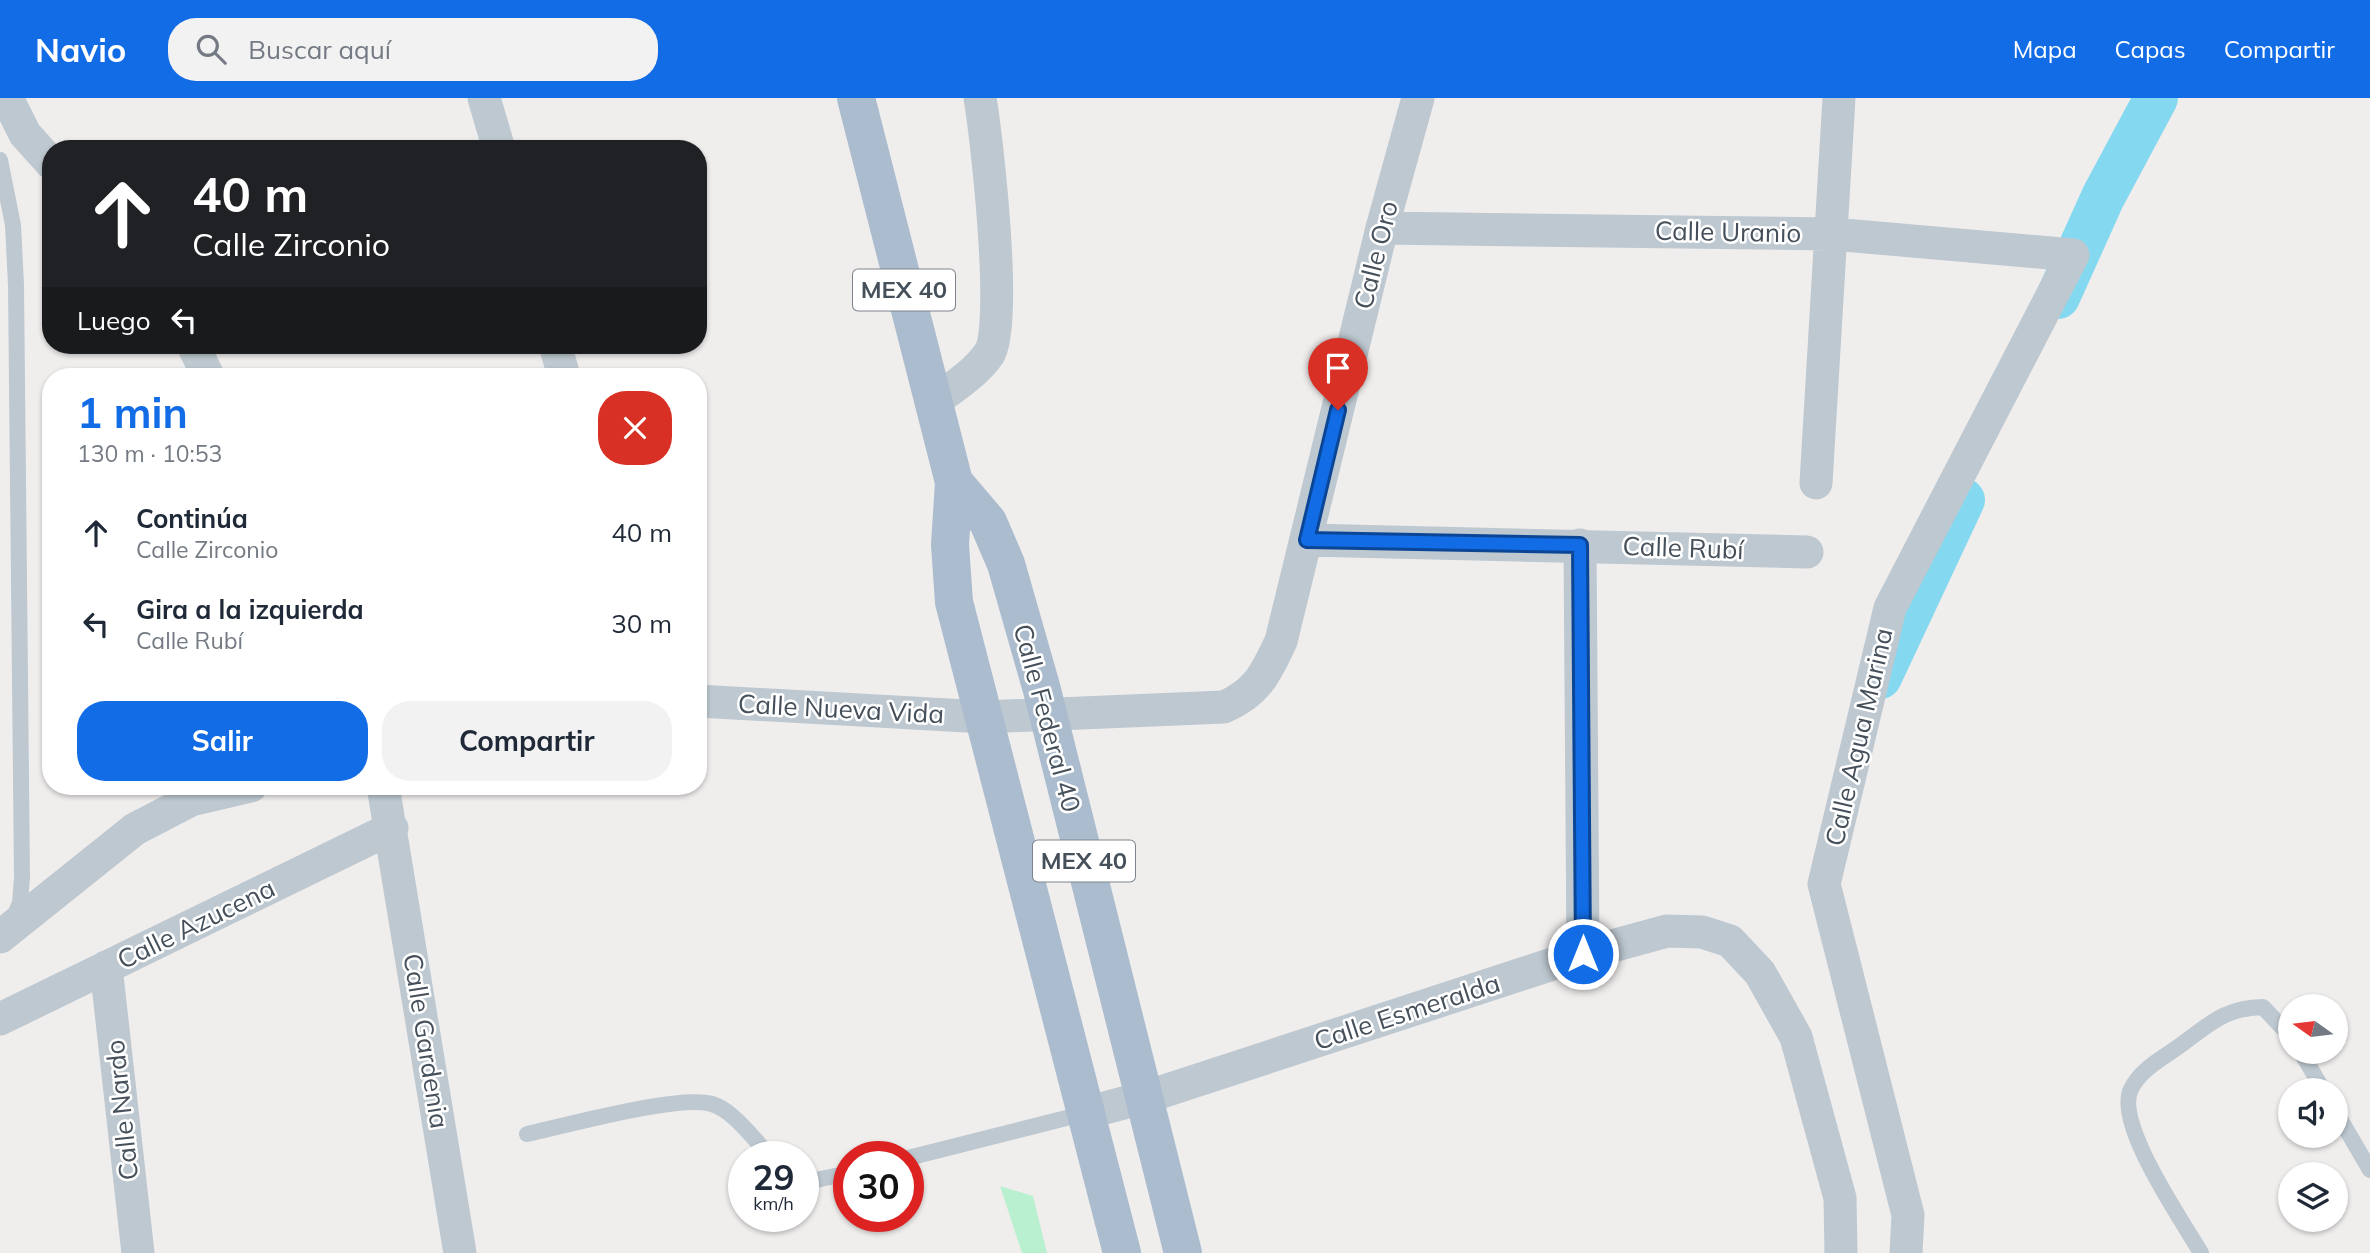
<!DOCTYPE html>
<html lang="es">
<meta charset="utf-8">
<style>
body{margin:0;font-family:Mulish,sans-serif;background:#f2f2f3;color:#1f2937;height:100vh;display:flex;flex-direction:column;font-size:26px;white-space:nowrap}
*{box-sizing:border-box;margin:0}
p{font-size:23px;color:#747a83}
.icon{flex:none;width:38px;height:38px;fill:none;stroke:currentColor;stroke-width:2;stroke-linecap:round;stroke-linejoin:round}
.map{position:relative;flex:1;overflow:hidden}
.details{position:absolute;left:42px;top:270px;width:665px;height:427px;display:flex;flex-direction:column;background:#fff;border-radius:28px;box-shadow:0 2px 5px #0004}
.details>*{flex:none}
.hud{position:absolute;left:42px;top:42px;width:665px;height:214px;border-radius:28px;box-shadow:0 2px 5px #0004;background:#202124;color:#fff;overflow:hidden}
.needle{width:46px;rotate:284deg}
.controls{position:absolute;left:2278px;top:896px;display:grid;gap:14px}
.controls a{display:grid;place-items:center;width:70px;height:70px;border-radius:50%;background:#fff;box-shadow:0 2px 5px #0004;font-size:35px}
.speed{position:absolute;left:728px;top:1043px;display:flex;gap:14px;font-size:35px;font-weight:700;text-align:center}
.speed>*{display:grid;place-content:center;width:91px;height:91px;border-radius:50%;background:#fff;box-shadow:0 2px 5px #0004;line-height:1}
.speed small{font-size:18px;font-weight:400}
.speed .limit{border:10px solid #d22;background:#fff;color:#111}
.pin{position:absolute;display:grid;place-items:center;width:60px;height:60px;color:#fff;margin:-72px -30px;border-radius:50% 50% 50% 0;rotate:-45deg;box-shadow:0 0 7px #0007}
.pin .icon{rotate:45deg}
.me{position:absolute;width:77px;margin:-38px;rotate:0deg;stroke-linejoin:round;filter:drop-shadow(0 0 5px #0008)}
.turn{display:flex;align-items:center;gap:24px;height:147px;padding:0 35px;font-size:32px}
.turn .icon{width:91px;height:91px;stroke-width:2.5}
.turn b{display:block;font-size:49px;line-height:60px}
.then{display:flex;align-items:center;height:66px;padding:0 35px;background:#0003;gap:14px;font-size:26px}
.round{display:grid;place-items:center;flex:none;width:74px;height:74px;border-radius:28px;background:#f2f2f3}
.overview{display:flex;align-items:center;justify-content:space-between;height:119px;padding:0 35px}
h1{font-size:42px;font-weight:700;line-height:52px;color:#116ce6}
.button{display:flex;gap:14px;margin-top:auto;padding:14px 35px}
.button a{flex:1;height:80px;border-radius:28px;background:#116ce6;color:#fff;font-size:28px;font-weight:700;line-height:80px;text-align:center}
.button a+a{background:#f2f2f3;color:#1f2937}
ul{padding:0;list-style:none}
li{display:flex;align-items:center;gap:21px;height:91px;padding:0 35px}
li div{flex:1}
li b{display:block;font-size:26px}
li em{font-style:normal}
header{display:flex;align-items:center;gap:42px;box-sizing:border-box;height:98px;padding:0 35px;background:#116ce6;color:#fff}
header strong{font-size:33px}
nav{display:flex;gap:38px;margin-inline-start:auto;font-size:24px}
.search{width:490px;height:63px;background:#f2f2f3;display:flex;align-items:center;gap:18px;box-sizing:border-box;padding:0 24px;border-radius:28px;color:#747a83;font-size:26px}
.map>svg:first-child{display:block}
.green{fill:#b9f0cf}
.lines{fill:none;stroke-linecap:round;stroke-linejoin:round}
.canal{stroke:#84d8ef;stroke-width:44}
.service{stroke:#bdc8d0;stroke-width:16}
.minor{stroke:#bdc8d0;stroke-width:33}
.primary{stroke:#abbcce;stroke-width:38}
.route-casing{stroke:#0b4696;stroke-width:18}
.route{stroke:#116ce6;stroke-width:12}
.labels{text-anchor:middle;stroke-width:5;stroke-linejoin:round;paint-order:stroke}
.shield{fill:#fff;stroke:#7d848c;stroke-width:2}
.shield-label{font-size:24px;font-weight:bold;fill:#45505b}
.street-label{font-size:26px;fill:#45505b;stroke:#fff}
</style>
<header>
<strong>Navio</strong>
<div class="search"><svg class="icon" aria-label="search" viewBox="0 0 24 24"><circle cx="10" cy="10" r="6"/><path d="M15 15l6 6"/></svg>Buscar aquí</div>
<nav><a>Mapa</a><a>Capas</a><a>Compartir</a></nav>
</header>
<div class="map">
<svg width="2370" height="1155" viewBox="0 0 2370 1155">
<rect width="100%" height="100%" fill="#f0eded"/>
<path class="green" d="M1000,1088L1033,1098L1047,1155H1022Z"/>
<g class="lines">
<path class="canal" d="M2058,199L2103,99L2156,0
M1880,579L1963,402"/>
<path class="service" d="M0,62L13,127L16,187L22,779L20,805L14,819
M2301,954L2323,992
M2336,1014L2370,1072
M527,1036C565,1028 680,996 712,1006C735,1013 754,1043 772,1059
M908,1060L1086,1015
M803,1079L816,1082L849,1075
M2201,1155C2182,1122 2114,1025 2131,991C2141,971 2160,962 2178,949C2209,927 2223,910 2263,909L2291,939"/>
<path class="minor" d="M7,0L25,36L51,65
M484,0L499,51
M1382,130L1832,136L2073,157L1890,510L1824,786L1908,1117L1906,1155
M193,247L208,278
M555,247L564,278
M932,305C951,291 975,276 989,256C1008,228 987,41 980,0
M1816,385L1839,0
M1307,442L1807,454
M1580,447L1583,856
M698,603L984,619L1224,609C1258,594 1266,575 1281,543L1382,130L1418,0
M383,688L460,1155
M0,839L135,731L191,702L251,688
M106,869L138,1155
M0,921L392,730
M1086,1015L1146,999L1583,856L1667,833L1702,834L1730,843L1760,875L1796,939L1840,1100L1841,1155"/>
<path class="primary" d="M856,0L954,384L950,447L954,504L1122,1155
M954,384L988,424L1006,466L1042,592L1183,1155"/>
</g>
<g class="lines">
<g class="route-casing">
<path id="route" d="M1338,312L1307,442L1580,447L1583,856"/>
</g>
<use href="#route" class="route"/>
</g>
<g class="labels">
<g class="shield">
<rect x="853" y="171.5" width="102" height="41" rx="5"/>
<rect x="1033" y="742.5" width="102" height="41" rx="5"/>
</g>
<g class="shield-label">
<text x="904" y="200">MEX 40</text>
<text x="1084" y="771">MEX 40</text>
</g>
<g class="street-label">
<text transform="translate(1728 134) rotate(1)" y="9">Calle Uranio</text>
<text transform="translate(1376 157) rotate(-76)" y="9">Calle Oro</text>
<text transform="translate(1683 450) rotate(2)" y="9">Calle Rubí</text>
<text transform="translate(841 611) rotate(3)" y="9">Calle Nueva Vida</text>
<text transform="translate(1047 620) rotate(75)" y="9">Calle Federal 40</text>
<text transform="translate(1859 639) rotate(-77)" y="9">Calle Agua Marina</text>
<text transform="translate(196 826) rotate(-26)" y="9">Calle Azucena</text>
<text transform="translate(1407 914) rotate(-18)" y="9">Calle Esmeralda</text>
<text transform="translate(426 943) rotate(81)" y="9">Calle Gardenia</text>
<text transform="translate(122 1012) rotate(-96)" y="9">Calle Nardo</text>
</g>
</g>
</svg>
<div class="controls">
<a><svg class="needle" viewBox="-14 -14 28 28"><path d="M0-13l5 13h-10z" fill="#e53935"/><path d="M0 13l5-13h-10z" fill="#747a83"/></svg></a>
<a><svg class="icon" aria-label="sound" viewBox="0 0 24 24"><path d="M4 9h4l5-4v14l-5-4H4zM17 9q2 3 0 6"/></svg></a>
<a><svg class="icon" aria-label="layers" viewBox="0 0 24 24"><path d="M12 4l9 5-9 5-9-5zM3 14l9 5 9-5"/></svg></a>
</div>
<div class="speed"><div>29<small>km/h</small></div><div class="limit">30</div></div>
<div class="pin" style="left:1338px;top:312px;background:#d93025"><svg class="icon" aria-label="arrive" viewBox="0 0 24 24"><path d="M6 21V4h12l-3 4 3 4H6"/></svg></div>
<svg class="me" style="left:1583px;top:856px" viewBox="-20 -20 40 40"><circle r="17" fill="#116ce6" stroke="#fff" stroke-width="3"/><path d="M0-11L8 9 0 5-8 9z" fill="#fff"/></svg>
<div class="hud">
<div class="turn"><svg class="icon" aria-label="ahead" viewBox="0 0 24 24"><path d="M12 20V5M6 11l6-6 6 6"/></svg><div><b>40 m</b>Calle Zirconio</div></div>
<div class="then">Luego<svg class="icon" aria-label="left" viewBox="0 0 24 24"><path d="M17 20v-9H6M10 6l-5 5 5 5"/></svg></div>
</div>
<section class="details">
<div class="overview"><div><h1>1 min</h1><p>130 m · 10:53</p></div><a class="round" style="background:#d93025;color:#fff"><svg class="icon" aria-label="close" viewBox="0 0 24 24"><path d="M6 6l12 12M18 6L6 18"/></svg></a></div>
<ul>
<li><svg class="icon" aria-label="ahead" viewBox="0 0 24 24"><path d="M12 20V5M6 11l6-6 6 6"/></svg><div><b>Continúa</b><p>Calle Zirconio</p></div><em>40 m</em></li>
<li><svg class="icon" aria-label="left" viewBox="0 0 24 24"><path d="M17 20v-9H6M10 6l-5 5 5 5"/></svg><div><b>Gira a la izquierda</b><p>Calle Rubí</p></div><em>30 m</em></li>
</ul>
<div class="button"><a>Salir</a><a>Compartir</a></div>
</section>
</div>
